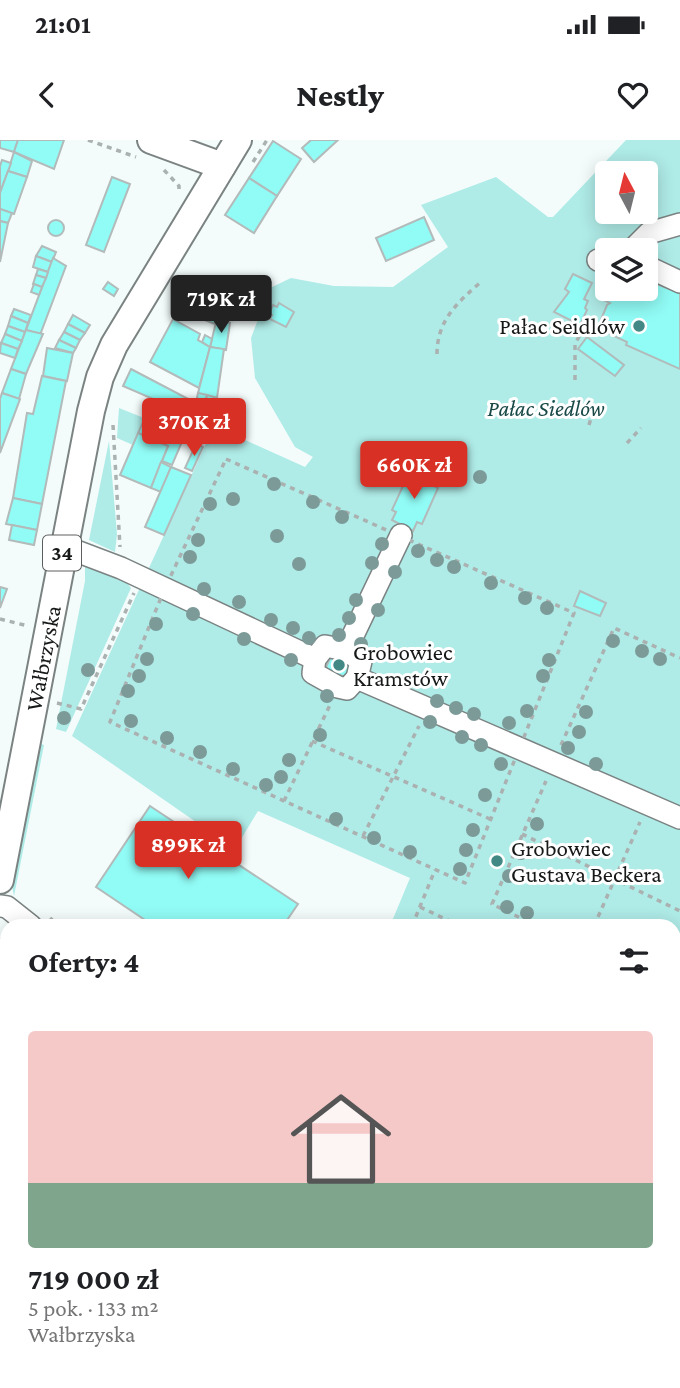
<!DOCTYPE html>
<html lang="pl">
<meta charset="utf-8">
<style>
body{margin:0;font-family:"Crimson Pro",serif;background:#f6f6f6;color:#202124;height:100vh;display:flex;flex-direction:column;font-size:26px;white-space:nowrap}
*{box-sizing:border-box;margin:0}
p{font-size:23px;color:#757577}
.icon{flex:none;width:38px;height:38px;fill:none;stroke:currentColor;stroke-width:2;stroke-linecap:round;stroke-linejoin:round}
.map{position:relative;flex:1;overflow:hidden}
.side{position:absolute;left:0px;top:779px;width:681px;height:471px;display:flex;flex-direction:column;background:#fff;border-radius:21px 21px 0 0;box-shadow:0 4px 18px #0003}
.side>*{flex:none}
.needle{width:46px;rotate:353deg}
.tools{position:absolute;left:595px;top:21px;display:grid;gap:14px}
.tools a{display:grid;place-items:center;width:63px;height:63px;border-radius:7px;background:#fff;box-shadow:0 4px 18px #0003;font-size:35px}
.price{position:absolute;translate:-50% -60px;padding:0 16px;border-radius:7px;background:#d93025;color:#fff;font-size:23px;line-height:46px;filter:drop-shadow(0 2px 4px #0008)}
.price::after{content:'';position:absolute;left:50%;top:42px;width:21px;height:16px;margin-left:-10px;background:inherit;clip-path:polygon(0 0,100% 0,50% 100%)}
.price.selected{background:#222;color:#fff}
ul{padding:0;list-style:none}
li{display:grid;align-content:center;gap:14px;height:371px;padding:0 28px}
li+li{border-top:2px solid #e0e0e0}
li span{display:grid;place-items:center;height:217px;border-radius:7px;color:#555}
li>.icon{margin-inline-start:auto}
span .icon{width:126px;height:126px;fill:#fffc;stroke-width:1}
li b{font-size:30px}
h2{display:flex;justify-content:space-between;align-items:center;height:84px;padding:0 28px;font-size:30px}
.status{display:flex;justify-content:space-between;align-items:center;height:49px;padding:0 35px;background:#fff;direction:ltr}
.status svg{height:19px;fill:currentColor}
header{display:flex;justify-content:space-between;align-items:center;height:91px;padding:0 28px;background:#fff;font-size:32px;font-weight:800}
.map>svg:first-child{display:block}
.green{fill:#afebe7;fill-rule:evenodd}
.building{fill:#91fbf5;stroke:#b2baba;stroke-width:2}
.lines{fill:none;stroke-linecap:round;stroke-linejoin:round}
.minor-casing{stroke:#7b8382;stroke-width:24}
.major-casing{stroke:#7b8382;stroke-width:30}
.path{stroke:#aab1b0;stroke-width:3.5;stroke-dasharray:5 5;stroke-linecap:butt}
.minor{stroke:#fff;stroke-width:21}
.major{stroke:#fff;stroke-width:26}
.tree{fill:#7b9a98}
.poi-dot{fill:#428986;stroke:#fff;stroke-width:2.5}
.labels{text-anchor:middle;stroke-width:6;stroke-linejoin:round;paint-order:stroke}
.shield{fill:#fff;stroke:#5c5e5d;stroke-width:2}
.shield-label{font-size:21px;font-weight:bold;fill:#161918}
.poi-label{font-size:23px;fill:#161918;stroke:#fff;text-anchor:start}
.park-label{font-size:23px;font-style:italic;fill:#194947;stroke:#fff}
.street-label{font-size:23px;fill:#161918;stroke:#fff}
</style>
<div class="status"><b>21:01</b><svg viewBox="0 0 49 12"><path d="M0 12V9h3v3zM5 12V6h3v6zM10 12V3h3v9zM15 12V0h3v12zM26 1h20v11H26zM47 4h2v5h-2z"/></svg></div>
<header><svg class="icon" aria-label="back" viewBox="0 0 24 24"><path d="M15 5l-7 7 7 7"/></svg>Nestly<svg class="icon" aria-label="heart" viewBox="0 0 24 24"><path d="M12 20l-8-8c-3-5 5-10 8-4 3-6 11-1 8 4z"/></svg></header>
<div class="map">
<svg width="680" height="1248" viewBox="0 0 680 1248">
<rect width="100%" height="100%" fill="#f3fcfb"/>
<g class="green">
<path d="M626 0H680V859L674 871V786H390L410 738 258 671 235 709 72 596 214 286 305 327 313 317 295 307 255 238 251 198 270 148 291 138 334 146 393 147 448 107 421 65 496 37 548 77H553ZM607 33H646V72H607ZM607 110H646V149H607Z"/>
<polygon points="119,268 144,278 133,305 117,298"/>
<polygon points="109,301 117,394 115,412 89,400"/>
<polygon points="85,425 127,443 131,448 66,592 56,589 85,441"/>
<polygon points="38,603 44,605 14,756 12,746"/>
</g>
<g class="building">
<polygon points="0,0 18,0 14,12 0,8"/>
<polygon points="18,0 64,0 54,29 14,12"/>
<polygon points="311,0 338,0 314,22 302,8"/>
<polygon points="273,1 301,19 277,56 249,38"/>
<polygon points="14,12 32,21 27,37 8,31"/>
<polygon points="2,20 11,23 0,53 0,26"/>
<polygon points="8,31 27,37 14,74 0,69 0,53"/>
<polygon points="112,37 130,44 104,112 86,105"/>
<polygon points="249,38 277,56 254,93 225,75"/>
<polygon points="0,69 12,73 8,83 0,81"/>
<polygon points="424,77 434,100 386,121 376,98"/>
<circle cx="56" cy="88" r="8"/>
<polygon points="0,81 8,83 0,122"/>
<polygon points="42,106 56,112 52,122 36,116"/>
<polygon points="36,116 52,122 48,132 33,127"/>
<polygon points="53,118 66,126 40,195 26,190"/>
<polygon points="38,129 48,132 46,138 36,135"/>
<polygon points="573,134 592,143 584,159 588,161 585,168 587,170 580,185 554,172 569,152 565,149"/>
<polygon points="36,135 46,138 42,147 33,144"/>
<polygon points="646,140 680,153 680,229 626,205 627,202 606,192 603,193 603,190 598,187 607,165 610,163 604,160 610,149 623,152 624,149 646,149"/>
<polygon points="108,142 118,149 114,156 103,149"/>
<polygon points="34,144 42,147 39,155 31,152"/>
<polygon points="279,163 294,172 286,187 270,179 272,175 269,173 273,165 277,167"/>
<polygon points="182,165 217,178 215,184 180,171"/>
<polygon points="14,169 31,175 28,183 11,176"/>
<polygon points="73,175 90,185 85,193 68,184"/>
<polygon points="11,176 28,183 25,192 8,186"/>
<polygon points="217,178 230,183 226,210 210,207"/>
<polygon points="173,179 200,194 198,200 210,207 199,248 150,222"/>
<polygon points="68,184 85,193 80,200 64,192"/>
<polygon points="8,186 25,192 22,201 5,194"/>
<polygon points="26,190 43,194 26,234 11,229"/>
<polygon points="64,192 80,200 76,208 59,200"/>
<polygon points="5,194 22,201 18,209 1,203"/>
<polygon points="205,195 212,199 210,207 202,202"/>
<polygon points="587,197 624,225 615,236 578,209"/>
<polygon points="59,200 76,208 73,213 55,208"/>
<polygon points="1,203 18,209 15,218 0,213"/>
<polygon points="210,207 224,209 217,258 198,253"/>
<polygon points="47,208 73,213 67,241 43,236"/>
<polygon points="11,229 26,234 19,259 2,253"/>
<polygon points="131,229 196,263 192,276 123,246"/>
<polygon points="42,236 66,241 42,364 13,358 27,273 33,274"/>
<polygon points="2,253 20,259 0,313 0,259"/>
<polygon points="198,253 207,255 203,274 194,272"/>
<polygon points="207,255 217,258 212,276 203,274"/>
<polygon points="144,280 184,297 172,325 162,321 168,306 138,293"/>
<polygon points="138,293 168,306 151,348 120,335"/>
<polygon points="196,304 203,307 192,331 185,328"/>
<polygon points="161,322 171,327 161,352 151,348"/>
<polygon points="171,327 191,335 164,395 145,387"/>
<polygon points="422,331 432,336 428,343 438,348 422,384 417,382 413,391 392,380 396,372 392,370 408,335 418,340"/>
<polygon points="13,358 42,364 37,390 6,384"/>
<polygon points="12,385 37,390 34,405 9,400"/>
<polygon points="0,447 7,449 0,468"/>
<polygon points="580,451 606,463 600,476 574,466"/>
<polygon points="332,514 352,523 346,537 329,532 326,527"/>
<polygon points="150,666 298,764 283,786 154,786 96,747"/>
<polygon points="0,948 7,949 7,986 0,984"/>
<polygon points="0,984 7,986 7,1033 0,1032"/>
<polygon points="677,1023 680,1024 680,1058 674,1056 674,1032"/>
<polygon points="0,1068 7,1069 1,1117 7,1119 7,1129 0,1128"/>
<polygon points="675,1143 680,1144 680,1189 674,1187"/>
<polygon points="0,1182 7,1184 7,1195 0,1194"/>
<polygon points="0,1194 7,1195 7,1222 0,1221"/>
<polygon points="192,1242 346,1242 345,1248 191,1248"/>
</g>
<g class="lines">
<g class="minor-casing">
<g id="minor">
<polyline points="632,110 649,93 680,84"/>
<polyline points="598,120 607,120"/>
<polyline points="646,126 680,142"/>
<polyline points="63,406 121,428 315,519"/>
<polygon points="325,506 346,510 361,521 357,538 347,549 338,547 313,533 315,519"/>
<polyline points="346,510 401,395"/>
<polyline points="357,538 680,678"/>
<polyline points="0,766 7,767 31,786"/>
<polyline points="674,933 680,921"/>
<polyline points="674,1100 680,1103"/>
<polyline points="1,1244 21,1248"/>
</g>
</g>
<g class="major-casing">
<g id="major">
<polyline points="151,0 222,26"/>
<path id="s1" d="M0 740 91 271 100 237 114 205 238 0"/>
</g>
</g>
<g class="path">
<polyline points="88,0 136,17"/>
<polyline points="253,22 267,0"/>
<polyline points="164,30 179,46 179,52"/>
<path d="M437 214C437 180 458 162 482 141"/>
<polyline points="575,240 575,204 581,193"/>
<polyline points="113,285 120,407"/>
<polyline points="589,285 595,264"/>
<polyline points="627,303 641,288"/>
<polygon points="226,319 574,473 465,743 110,582 165,448"/>
<polyline points="0,479 28,486"/>
<polyline points="57,563 81,569 134,453"/>
<polyline points="312,601 490,679"/>
<polyline points="561,605 614,488 680,518"/>
<polyline points="284,661 330,565"/>
<polyline points="522,694 680,771"/>
<polyline points="363,696 419,586"/>
<polyline points="420,767 460,786"/>
<polyline points="50,778 59,786"/>
<polyline points="412,786 435,730"/>
<polyline points="537,786 492,764 546,641"/>
<polyline points="594,786 640,682"/>
<polyline points="0,799 7,801"/>
<polyline points="674,833 680,822"/>
<polyline points="0,858 7,812"/>
</g>
<use href="#minor" class="minor"/>
<use href="#major" class="major"/>
</g>
<g class="tree">
<circle cx="480" cy="337" r="7"/>
<circle cx="274" cy="344" r="7"/>
<circle cx="233" cy="359" r="7"/>
<circle cx="313" cy="362" r="7"/>
<circle cx="210" cy="364" r="7"/>
<circle cx="342" cy="377" r="7"/>
<circle cx="277" cy="396" r="7"/>
<circle cx="198" cy="400" r="7"/>
<circle cx="382" cy="404" r="7"/>
<circle cx="418" cy="411" r="7"/>
<circle cx="190" cy="417" r="7"/>
<circle cx="437" cy="420" r="7"/>
<circle cx="372" cy="423" r="7"/>
<circle cx="299" cy="424" r="7"/>
<circle cx="454" cy="427" r="7"/>
<circle cx="395" cy="432" r="7"/>
<circle cx="491" cy="443" r="7"/>
<circle cx="204" cy="449" r="7"/>
<circle cx="525" cy="458" r="7"/>
<circle cx="356" cy="460" r="7"/>
<circle cx="239" cy="462" r="7"/>
<circle cx="547" cy="468" r="7"/>
<circle cx="378" cy="470" r="7"/>
<circle cx="193" cy="474" r="7"/>
<circle cx="349" cy="478" r="7"/>
<circle cx="271" cy="480" r="7"/>
<circle cx="156" cy="484" r="7"/>
<circle cx="293" cy="488" r="7"/>
<circle cx="339" cy="495" r="7"/>
<circle cx="309" cy="498" r="7"/>
<circle cx="244" cy="499" r="7"/>
<circle cx="613" cy="501" r="7"/>
<circle cx="361" cy="504" r="7"/>
<circle cx="642" cy="511" r="7"/>
<circle cx="147" cy="519" r="7"/>
<circle cx="660" cy="519" r="7"/>
<circle cx="291" cy="520" r="7"/>
<circle cx="549" cy="520" r="7"/>
<circle cx="88" cy="530" r="7"/>
<circle cx="139" cy="536" r="7"/>
<circle cx="543" cy="536" r="7"/>
<circle cx="128" cy="551" r="7"/>
<circle cx="327" cy="556" r="7"/>
<circle cx="437" cy="561" r="7"/>
<circle cx="456" cy="568" r="7"/>
<circle cx="527" cy="571" r="7"/>
<circle cx="586" cy="572" r="7"/>
<circle cx="474" cy="574" r="7"/>
<circle cx="64" cy="578" r="7"/>
<circle cx="131" cy="581" r="7"/>
<circle cx="430" cy="582" r="7"/>
<circle cx="509" cy="583" r="7"/>
<circle cx="579" cy="592" r="7"/>
<circle cx="320" cy="595" r="7"/>
<circle cx="462" cy="597" r="7"/>
<circle cx="167" cy="598" r="7"/>
<circle cx="481" cy="605" r="7"/>
<circle cx="568" cy="608" r="7"/>
<circle cx="200" cy="612" r="7"/>
<circle cx="289" cy="620" r="7"/>
<circle cx="501" cy="624" r="7"/>
<circle cx="596" cy="624" r="7"/>
<circle cx="233" cy="629" r="7"/>
<circle cx="281" cy="637" r="7"/>
<circle cx="266" cy="645" r="7"/>
<circle cx="485" cy="655" r="7"/>
<circle cx="336" cy="679" r="7"/>
<circle cx="537" cy="684" r="7"/>
<circle cx="473" cy="690" r="7"/>
<circle cx="374" cy="698" r="7"/>
<circle cx="466" cy="710" r="7"/>
<circle cx="410" cy="712" r="7"/>
<circle cx="521" cy="713" r="7"/>
<circle cx="460" cy="729" r="7"/>
<circle cx="509" cy="736" r="7"/>
<circle cx="507" cy="767" r="7"/>
<circle cx="527" cy="773" r="7"/>
</g>
<g class="poi-dot">
<circle cx="639" cy="186" r="7"/>
<circle cx="339" cy="525" r="7"/>
<circle cx="497" cy="721" r="7"/>
</g>
<g class="labels">
<rect class="shield" x="43" y="395.5" width="38" height="35" rx="5"/>
<g class="shield-label">
<text x="62" y="420">34</text>
</g>
<g class="poi-label">
<text x="625" y="194" text-anchor="end">Pałac Seidlów</text>
<text x="353" y="520">Grobowiec<tspan x="353" dy="26">Kramstów</tspan></text>
<text x="511" y="716">Grobowiec<tspan x="511" dy="26">Gustava Beckera</tspan></text>
</g>
<g class="park-label">
<text x="546" y="276">Pałac Siedlów</text>
</g>
<g class="street-label">
<text dy="8" stroke="none"><textPath href="#s1" startOffset="226">Wałbrzyska</textPath></text>
</g>
</g>
</svg>
<div class="tools">
<a><svg class="needle" viewBox="-14 -14 28 28"><path d="M0-13l5 13h-10z" fill="#e53935"/><path d="M0 13l5-13h-10z" fill="#757577"/></svg></a>
<a><svg class="icon" aria-label="layers" viewBox="0 0 24 24"><path d="M12 4l9 5-9 5-9-5zM3 14l9 5 9-5"/></svg></a>
</div>
<b class="price selected" style="left:221px;top:195px">719K zł</b>
<b class="price" style="left:194px;top:318px">370K zł</b>
<b class="price" style="left:414px;top:361px">660K zł</b>
<b class="price" style="left:188px;top:741px">899K zł</b>
<section class="side">
<h2>Oferty: 4<svg class="icon" aria-label="filters" viewBox="0 0 24 24"><path d="M4 7h16M4 17h16"/><circle cx="9" cy="7" r="2"/><circle cx="15" cy="17" r="2"/></svg></h2>
<ul>
<li><span style="background:linear-gradient(#f6c9c9 70%,#7fa58c 0)"><svg class="icon" aria-label="home" viewBox="0 0 24 24"><path d="M3 11l9-7 9 7M6 9v11h12V9"/></svg></span><div><b>719 000 zł</b><p>5 pok. · 133 m²</p><p>Wałbrzyska</p></div></li>
</ul>
</section>
</div>
